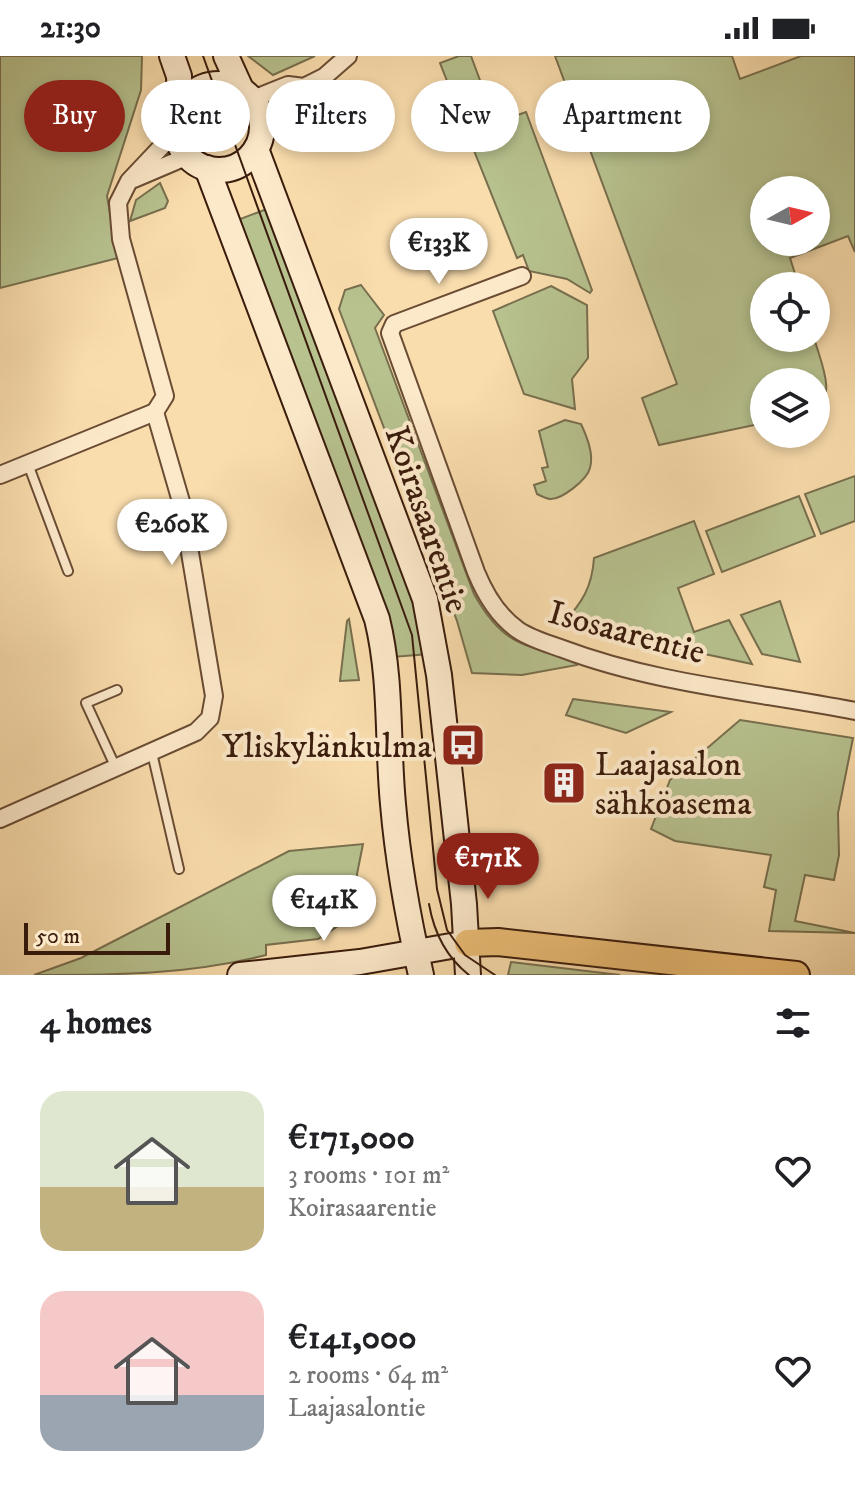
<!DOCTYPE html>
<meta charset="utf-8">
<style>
body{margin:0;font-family:"IM FELL DW Pica",serif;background:#f2f2f2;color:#202124;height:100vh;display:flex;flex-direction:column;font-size:30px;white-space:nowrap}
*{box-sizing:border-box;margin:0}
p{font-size:26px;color:#757577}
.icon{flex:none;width:44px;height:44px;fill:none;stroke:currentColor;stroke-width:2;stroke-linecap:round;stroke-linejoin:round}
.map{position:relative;height:919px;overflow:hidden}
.drawer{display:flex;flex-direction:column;background:#fff;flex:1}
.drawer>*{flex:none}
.top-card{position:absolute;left:24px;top:24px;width:808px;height:72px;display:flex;gap:16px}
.needle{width:52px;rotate:82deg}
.buttons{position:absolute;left:750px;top:120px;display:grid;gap:16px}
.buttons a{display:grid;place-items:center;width:80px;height:80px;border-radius:50%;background:#fff;box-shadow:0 4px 12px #0003;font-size:40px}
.scale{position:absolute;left:24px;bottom:20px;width:146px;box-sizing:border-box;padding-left:8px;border:4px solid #3a1c0c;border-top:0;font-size:22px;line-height:28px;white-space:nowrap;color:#3a1c0c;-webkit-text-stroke:6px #fce9ca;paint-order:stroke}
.price{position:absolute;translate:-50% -68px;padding:0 18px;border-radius:28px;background:#fff;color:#222;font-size:26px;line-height:52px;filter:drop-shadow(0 2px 4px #0008)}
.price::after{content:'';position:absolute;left:50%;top:48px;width:24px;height:18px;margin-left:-12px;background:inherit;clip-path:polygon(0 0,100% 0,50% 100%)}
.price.selected{background:#8f2418;color:#fff}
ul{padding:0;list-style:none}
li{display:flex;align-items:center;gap:24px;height:200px;padding:0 40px}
li span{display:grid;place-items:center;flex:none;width:224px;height:160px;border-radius:24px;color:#555}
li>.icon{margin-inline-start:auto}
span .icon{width:96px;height:96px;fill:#fffc;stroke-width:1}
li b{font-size:34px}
h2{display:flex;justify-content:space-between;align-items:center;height:96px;padding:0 40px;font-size:34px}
.pill{padding:0 28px;border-radius:36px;background:#fff;box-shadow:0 4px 12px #0003;font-size:28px;line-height:72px}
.pill.selected{background:#8f2418;color:#fff}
.status{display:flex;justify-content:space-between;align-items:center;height:56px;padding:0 40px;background:#fff;direction:ltr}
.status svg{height:22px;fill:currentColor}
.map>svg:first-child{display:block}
.green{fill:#b7c28f;stroke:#786f4e;stroke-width:2;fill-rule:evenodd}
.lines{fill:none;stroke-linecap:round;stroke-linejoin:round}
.service-casing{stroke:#6a4c34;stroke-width:12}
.minor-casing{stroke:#6a4c34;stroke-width:20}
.secondary-casing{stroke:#3a1c0c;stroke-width:28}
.primary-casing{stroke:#3a1c0c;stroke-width:30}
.service{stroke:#fce9ca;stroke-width:8}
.minor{stroke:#fce9ca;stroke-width:16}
.secondary{stroke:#fce9ca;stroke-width:24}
.primary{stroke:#edbe76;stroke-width:26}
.tram{stroke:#3a1c0c;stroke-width:2}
.labels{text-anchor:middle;stroke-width:8;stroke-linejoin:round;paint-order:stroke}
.street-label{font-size:34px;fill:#3a1c0c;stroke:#fce9ca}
.poi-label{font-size:34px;fill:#3a1c0c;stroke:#fce9ca;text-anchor:end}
</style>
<div class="status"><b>21:30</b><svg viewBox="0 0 49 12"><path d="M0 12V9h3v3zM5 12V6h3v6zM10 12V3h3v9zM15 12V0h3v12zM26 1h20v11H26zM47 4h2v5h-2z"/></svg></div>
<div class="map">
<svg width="855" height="919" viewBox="0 0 855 919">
<rect width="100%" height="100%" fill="#faddad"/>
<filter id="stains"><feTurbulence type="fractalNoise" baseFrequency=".0025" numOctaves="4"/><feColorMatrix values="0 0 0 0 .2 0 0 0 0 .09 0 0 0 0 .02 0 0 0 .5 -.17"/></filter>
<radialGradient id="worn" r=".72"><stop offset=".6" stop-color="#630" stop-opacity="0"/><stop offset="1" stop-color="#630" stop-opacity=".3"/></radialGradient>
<g class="green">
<polygon points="0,0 142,0 141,34 107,140 118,202 0,232"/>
<polygon points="248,0 315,0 273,19"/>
<polygon points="459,0 471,0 488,46 470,53 473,64 464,68 440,7"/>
<path d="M555 0H732L740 23 801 0H855V196L848 180 790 202 799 230H764V282H814C822 310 836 336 816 360V326H764V367L659 389 642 342 677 328ZM764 134H816V186H764Z"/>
<polygon points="526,56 592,234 590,237 567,223 529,215 523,199 517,202 467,77"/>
<polygon points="160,127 168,145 165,152 130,165 136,144"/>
<polygon points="272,151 415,532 429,598 392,601 235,165"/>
<path d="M361 229 384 259 375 272 474 538C503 590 524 589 578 604L577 609 522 619 472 617 457 565 339 253 345 234Z"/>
<polygon points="551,230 587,249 588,302 572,323 575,353 524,338 493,255"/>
<path d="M565 364 581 368C587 381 594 398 590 412 587 424 561 444 550 443 547 443 539 439 537 438L534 429 546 425 542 412 548 411 539 375Z"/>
<polygon points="855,420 855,465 821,478 805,438"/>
<polygon points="799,440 815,480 722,516 706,475"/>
<path d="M694 465 714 518 678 532 694 576 729 564 752 608 563 568C582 546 592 532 594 502Z"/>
<polygon points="780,545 800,606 762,598 741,559"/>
<polygon points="349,563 359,624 340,625 347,565"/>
<polygon points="573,643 671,656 626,677 566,659"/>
<polygon points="740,664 853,682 838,757 839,799 834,824 805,819 795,865 855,877 769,875 776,834 764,831 771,799 675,785 651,773 670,724"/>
<path d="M363 788 357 818V842L350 862 318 883 266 889V899C186 919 117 919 34 919L81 902 289 795Z"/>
<polygon points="511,906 620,919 508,919"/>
</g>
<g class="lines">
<g class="service-casing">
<g id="service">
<polyline points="28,408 68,515"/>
<polyline points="152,697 179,813"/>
<polyline points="116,712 86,647 117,634"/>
</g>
</g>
<g class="minor-casing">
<g id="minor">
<polyline points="253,43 288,29 304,31 324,21 348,0"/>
<polyline points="262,68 295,48 304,31"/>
<polyline points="134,123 188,100"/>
<path d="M522 220 394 268 390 277 476 516C485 538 498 560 518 574 531 583 549 588 563 593 656 628 758 636 855 655"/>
<polyline points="155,356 165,340 121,183 118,147 129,125 163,89 178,81"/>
<polyline points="0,419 155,356"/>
<polyline points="0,763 196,676 210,662 214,640 182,449 155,356"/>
</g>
</g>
<g class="secondary-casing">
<g id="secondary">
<polyline points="172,0 179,20 180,52"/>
<polyline points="226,0 241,33"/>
<circle cx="219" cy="71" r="43"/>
<polyline points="256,93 425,543 439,619 464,848 468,919"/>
<path d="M207 112 377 563C392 624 387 686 393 748 398 807 408 862 421 919"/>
<polyline points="240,919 360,906 468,887"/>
</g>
</g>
<g class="primary-casing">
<polyline id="primary" points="468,887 498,886 796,919"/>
</g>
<use href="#service" class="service"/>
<use href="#minor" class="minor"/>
<use href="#secondary" class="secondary"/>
<use href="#primary" class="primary"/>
<g class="tram">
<polyline points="203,0 412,579 437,833 447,874 465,899 495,919"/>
<path d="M429 848C434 877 446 901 469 919"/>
</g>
</g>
<defs>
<g id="bus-square" transform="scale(2.3)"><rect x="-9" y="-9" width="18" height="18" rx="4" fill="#8f2418" stroke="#fce9ca"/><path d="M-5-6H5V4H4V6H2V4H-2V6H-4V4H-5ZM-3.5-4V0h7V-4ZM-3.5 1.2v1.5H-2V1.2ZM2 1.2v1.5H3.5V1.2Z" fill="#fff"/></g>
<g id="building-square" transform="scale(2.3)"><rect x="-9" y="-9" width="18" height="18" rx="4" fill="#8f2418" stroke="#fce9ca"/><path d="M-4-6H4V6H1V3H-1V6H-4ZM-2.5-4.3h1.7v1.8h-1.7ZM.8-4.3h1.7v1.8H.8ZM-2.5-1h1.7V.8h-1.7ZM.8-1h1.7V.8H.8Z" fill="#fff"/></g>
</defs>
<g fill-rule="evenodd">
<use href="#bus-square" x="463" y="689"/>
<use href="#building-square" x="564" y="727"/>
</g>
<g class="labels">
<g class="street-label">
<text transform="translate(428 463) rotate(71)" y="12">Koirasaarentie</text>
<text transform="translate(627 575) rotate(15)" y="12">Isosaarentie</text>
</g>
<g class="poi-label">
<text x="432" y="701">Yliskylänkulma</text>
<text x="595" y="719" text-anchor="start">Laajasalon<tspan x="595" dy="39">sähköasema</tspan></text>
</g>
</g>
<rect width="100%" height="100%" filter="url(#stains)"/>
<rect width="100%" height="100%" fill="url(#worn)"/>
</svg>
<div class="buttons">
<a><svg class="needle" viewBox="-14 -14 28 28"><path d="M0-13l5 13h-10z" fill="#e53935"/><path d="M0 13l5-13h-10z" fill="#757577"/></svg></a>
<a><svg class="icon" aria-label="locate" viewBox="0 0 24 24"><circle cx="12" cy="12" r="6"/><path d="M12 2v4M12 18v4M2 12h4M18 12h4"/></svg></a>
<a><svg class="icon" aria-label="layers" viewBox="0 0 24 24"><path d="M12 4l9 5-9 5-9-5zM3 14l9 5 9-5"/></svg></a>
</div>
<div class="scale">50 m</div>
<b class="price" style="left:439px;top:230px">€133K</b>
<b class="price" style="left:172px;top:511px">€260K</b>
<b class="price selected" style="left:488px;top:845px">€171K</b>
<b class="price" style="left:324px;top:887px">€141K</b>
<div class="top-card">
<a class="pill selected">Buy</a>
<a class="pill">Rent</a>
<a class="pill">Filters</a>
<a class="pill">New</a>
<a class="pill">Apartment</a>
</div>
</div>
<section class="drawer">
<h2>4 homes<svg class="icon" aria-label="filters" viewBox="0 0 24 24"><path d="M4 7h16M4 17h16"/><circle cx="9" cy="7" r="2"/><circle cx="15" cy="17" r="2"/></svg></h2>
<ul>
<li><span style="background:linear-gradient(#dfe7d0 60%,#c2b280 0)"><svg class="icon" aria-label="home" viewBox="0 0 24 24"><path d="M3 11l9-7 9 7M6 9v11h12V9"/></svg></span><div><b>€171,000</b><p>3 rooms · 101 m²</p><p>Koirasaarentie</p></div><svg class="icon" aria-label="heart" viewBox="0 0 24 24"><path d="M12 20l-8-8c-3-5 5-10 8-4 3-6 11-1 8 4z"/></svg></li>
<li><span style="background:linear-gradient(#f6c9c9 65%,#9aa5b1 0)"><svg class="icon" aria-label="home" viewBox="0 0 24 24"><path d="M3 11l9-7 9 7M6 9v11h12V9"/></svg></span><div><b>€141,000</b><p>2 rooms · 64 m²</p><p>Laajasalontie</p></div><svg class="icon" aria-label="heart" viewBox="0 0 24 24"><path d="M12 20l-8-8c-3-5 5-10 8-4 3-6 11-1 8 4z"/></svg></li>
</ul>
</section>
